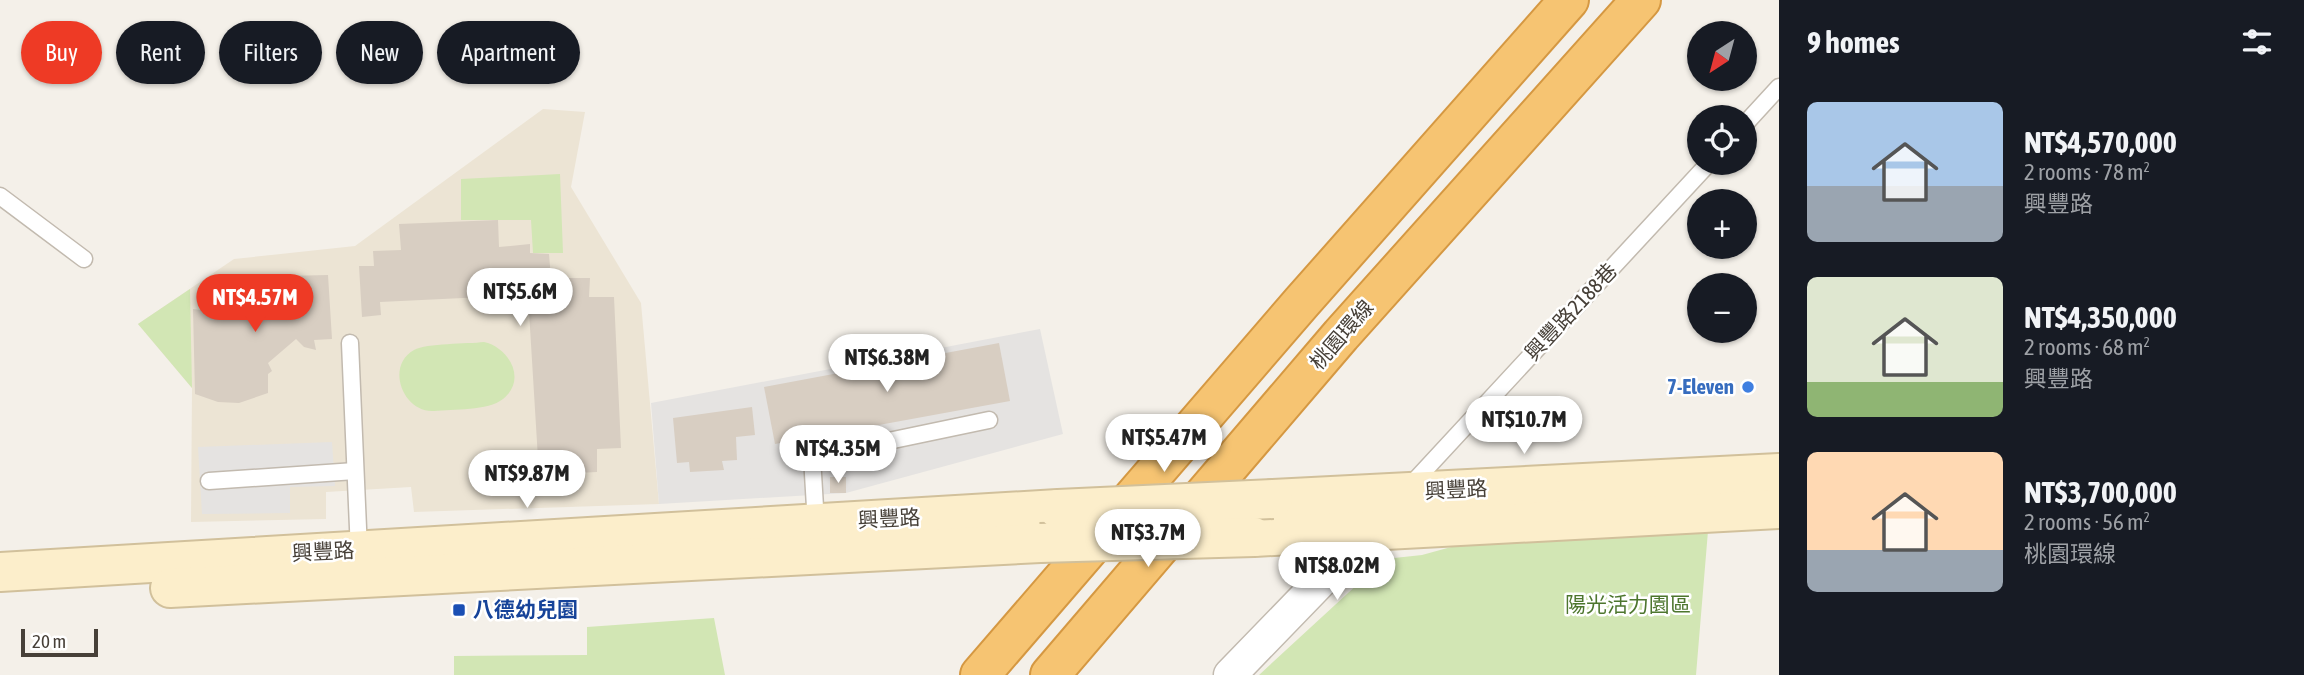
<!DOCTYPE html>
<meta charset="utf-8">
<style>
body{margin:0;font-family:"Asap Condensed","Noto Sans TC",sans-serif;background:#242831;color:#f1f3f6;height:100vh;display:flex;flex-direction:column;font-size:26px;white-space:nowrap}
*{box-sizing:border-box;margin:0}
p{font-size:23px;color:#9ea1a6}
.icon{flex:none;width:38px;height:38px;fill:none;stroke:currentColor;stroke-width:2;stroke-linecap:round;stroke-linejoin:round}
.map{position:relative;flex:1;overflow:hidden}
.sheet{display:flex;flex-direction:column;background:#171b24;width:525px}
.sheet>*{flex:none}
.hud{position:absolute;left:21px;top:21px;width:665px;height:63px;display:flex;gap:14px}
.needle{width:46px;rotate:216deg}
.controls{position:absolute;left:1687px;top:21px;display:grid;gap:14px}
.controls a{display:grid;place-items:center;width:70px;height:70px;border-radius:50%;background:#171b24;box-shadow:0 2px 5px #0004;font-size:35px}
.scale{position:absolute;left:21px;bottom:18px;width:77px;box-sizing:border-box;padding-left:7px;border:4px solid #474038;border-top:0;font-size:19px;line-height:24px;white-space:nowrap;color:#474038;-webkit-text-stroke:5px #fff;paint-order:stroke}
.price{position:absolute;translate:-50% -60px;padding:0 16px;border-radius:24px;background:#fff;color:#222;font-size:23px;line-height:46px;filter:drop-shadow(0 2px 4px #0008)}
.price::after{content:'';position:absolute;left:50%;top:42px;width:21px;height:16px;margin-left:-10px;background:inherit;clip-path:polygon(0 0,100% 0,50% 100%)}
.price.selected{background:#ee3a25;color:#fff}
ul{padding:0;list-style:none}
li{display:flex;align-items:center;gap:21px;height:175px;padding:0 28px}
li span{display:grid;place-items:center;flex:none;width:196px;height:140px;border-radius:10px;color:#555}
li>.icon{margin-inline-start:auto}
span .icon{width:84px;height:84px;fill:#fffc;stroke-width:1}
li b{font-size:30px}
h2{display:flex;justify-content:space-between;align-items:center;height:84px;padding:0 28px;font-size:30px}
.pill{padding:0 24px;border-radius:32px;background:#171b24;box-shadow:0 2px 5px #0004;font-size:24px;line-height:63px}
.pill.selected{background:#ee3a25;color:#fff}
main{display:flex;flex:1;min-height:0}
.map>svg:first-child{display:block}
.education{fill:#ece4d4}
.green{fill:#d2e6b4}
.parking{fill:#e5e3e1}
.building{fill:#d8cec2}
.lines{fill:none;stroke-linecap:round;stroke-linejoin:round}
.service-casing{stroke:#c2baaf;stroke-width:19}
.minor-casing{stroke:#c2baaf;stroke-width:35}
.secondary-casing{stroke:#d1c09b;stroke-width:42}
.motorway-casing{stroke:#d59842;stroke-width:42}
.service{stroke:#fff;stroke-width:16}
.minor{stroke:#fff;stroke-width:32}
.secondary{stroke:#fceecb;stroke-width:38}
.motorway{stroke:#f6c472;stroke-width:38}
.secondary-bridge-casing{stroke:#d1c09b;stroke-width:42;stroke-linecap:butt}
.secondary-bridge{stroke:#fceecb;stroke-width:38}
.shop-dot{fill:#3f7fe0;stroke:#fff;stroke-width:2.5}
.transit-dot{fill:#1a4fb4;stroke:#fff;stroke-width:2.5}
.labels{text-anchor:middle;stroke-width:5;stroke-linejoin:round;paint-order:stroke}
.street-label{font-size:21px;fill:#474038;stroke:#fff}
.shop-label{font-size:21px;font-weight:bold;fill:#366cbe;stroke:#fff;text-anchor:end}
.park-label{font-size:21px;fill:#4d762e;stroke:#fff}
.transit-label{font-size:21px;font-weight:bold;fill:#164399;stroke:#fff;text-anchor:start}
</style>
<main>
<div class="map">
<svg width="1779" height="675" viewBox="0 0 1779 675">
<rect width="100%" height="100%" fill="#f4f0e9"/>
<polygon class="education" points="543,109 585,112 571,187 641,303 659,504 414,512 411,487 326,492 326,519 191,522 192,388 138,324 234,259 355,246"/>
<g class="green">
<polygon points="560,174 563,253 533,253 531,220 461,220 461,179"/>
<polygon points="190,289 192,388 138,324"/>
<path d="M484 342C508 347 528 379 503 399 488 411 453 409 434 411 403 413 385 366 414 350 427 343 467 344 484 342Z"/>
<polygon points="1708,531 1696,675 1259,675 1385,559 1422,555 1462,544"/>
<polygon points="714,618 725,675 454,675 454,656 587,655 587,627"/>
</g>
<g class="parking">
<polygon points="1040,329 1063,434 846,493 659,504 651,403"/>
<polygon points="332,442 335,486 290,487 290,513 202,514 198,447"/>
</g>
<g class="building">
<polygon points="498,220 499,247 530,244 530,253 549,254 551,278 590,278 589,297 614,297 621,448 597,449 597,472 539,475 528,295 380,302 381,315 362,317 359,266 374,266 373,251 401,250 399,224"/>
<polygon points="328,275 332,339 314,340 316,350 304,347 296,339 268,363 272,371 268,374 268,393 239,403 218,402 195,394 193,309 201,310 201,291 285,286 285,276"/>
<polygon points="999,343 1010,401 775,444 764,387"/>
<polygon points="752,407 755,435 736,437 737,460 722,461 724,470 690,472 689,462 677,463 673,418"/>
<rect x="830" y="477" width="16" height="16"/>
</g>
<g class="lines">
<g class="service-casing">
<g id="service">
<polyline points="1745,124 1779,87"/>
<polyline points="0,196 84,259"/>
<polyline points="350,343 359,551"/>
<polyline points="209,481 355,471"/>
<polyline points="1409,487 1709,163"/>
<polyline points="816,524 812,457 989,420"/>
</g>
</g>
<g class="minor-casing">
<polyline id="minor" points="1230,675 1380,520"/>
</g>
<g class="secondary-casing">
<g id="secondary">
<polyline points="1273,499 1779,473"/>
<polyline points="1254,537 1779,509"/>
<polyline points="0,572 1058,509"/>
<polyline points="170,588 1040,543"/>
</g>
</g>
<g class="motorway-casing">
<g id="motorway">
<polyline points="980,675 1301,303 1569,0"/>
<polyline points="1050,675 1341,335 1641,0"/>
</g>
</g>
<use href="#service" class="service"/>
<use href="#minor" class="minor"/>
<use href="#secondary" class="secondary"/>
<use href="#motorway" class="motorway"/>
<g class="secondary-bridge-casing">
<g id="secondary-bridge">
<polyline points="1058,509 1273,499"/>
<polyline points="1040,543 1254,537"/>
</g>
</g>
<use href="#secondary-bridge" class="secondary-bridge"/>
</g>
<circle class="shop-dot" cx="1748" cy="387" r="7"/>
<rect class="transit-dot" x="452" y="603" width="14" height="14" rx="3.5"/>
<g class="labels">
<g class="street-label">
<text transform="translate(1571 312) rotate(-47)" y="7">興豐路2188巷</text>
<text transform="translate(1342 335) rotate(-49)" y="7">桃園環線</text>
<text transform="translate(1456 490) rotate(-3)" y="7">興豐路</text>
<text transform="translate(889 519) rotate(-3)" y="7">興豐路</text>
<text transform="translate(323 552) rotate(-3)" y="7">興豐路</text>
</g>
<g class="shop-label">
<text x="1734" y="394">7-Eleven</text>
</g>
<g class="park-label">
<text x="1628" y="612">陽光活力園區</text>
</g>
<g class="transit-label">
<text x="473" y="617">八德幼兒園</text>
</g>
</g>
</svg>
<div class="controls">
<a><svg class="needle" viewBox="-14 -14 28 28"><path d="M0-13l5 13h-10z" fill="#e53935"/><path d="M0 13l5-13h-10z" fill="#9ea1a6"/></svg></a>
<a><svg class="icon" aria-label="locate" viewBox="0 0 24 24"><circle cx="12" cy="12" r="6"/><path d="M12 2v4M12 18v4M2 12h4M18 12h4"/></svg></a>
<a>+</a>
<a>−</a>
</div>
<div class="scale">20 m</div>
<b class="price" style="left:520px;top:328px">NT$5.6M</b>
<b class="price selected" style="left:255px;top:334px">NT$4.57M</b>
<b class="price" style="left:887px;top:394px">NT$6.38M</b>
<b class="price" style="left:1524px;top:456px">NT$10.7M</b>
<b class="price" style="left:1164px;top:474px">NT$5.47M</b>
<b class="price" style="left:838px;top:485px">NT$4.35M</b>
<b class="price" style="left:527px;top:510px">NT$9.87M</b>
<b class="price" style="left:1148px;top:569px">NT$3.7M</b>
<b class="price" style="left:1337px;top:602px">NT$8.02M</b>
<div class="hud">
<a class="pill selected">Buy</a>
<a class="pill">Rent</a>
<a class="pill">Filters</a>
<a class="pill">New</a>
<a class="pill">Apartment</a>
</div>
</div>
<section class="sheet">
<h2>9 homes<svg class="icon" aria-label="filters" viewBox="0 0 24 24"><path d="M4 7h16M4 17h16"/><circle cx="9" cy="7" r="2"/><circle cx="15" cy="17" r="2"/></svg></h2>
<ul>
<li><span style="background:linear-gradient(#a9c7e8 60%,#9aa5b1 0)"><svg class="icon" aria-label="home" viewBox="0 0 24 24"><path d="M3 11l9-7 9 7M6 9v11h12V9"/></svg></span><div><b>NT$4,570,000</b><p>2 rooms · 78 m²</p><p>興豐路</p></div></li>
<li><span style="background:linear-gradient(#dfe7d0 75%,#8fb573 0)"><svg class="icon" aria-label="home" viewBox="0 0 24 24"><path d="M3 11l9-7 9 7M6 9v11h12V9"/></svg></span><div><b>NT$4,350,000</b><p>2 rooms · 68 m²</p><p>興豐路</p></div></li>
<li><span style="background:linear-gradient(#ffd9b3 70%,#9aa5b1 0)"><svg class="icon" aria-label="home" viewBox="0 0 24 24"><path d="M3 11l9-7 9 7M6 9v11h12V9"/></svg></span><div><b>NT$3,700,000</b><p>2 rooms · 56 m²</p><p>桃園環線</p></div></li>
</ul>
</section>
</main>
